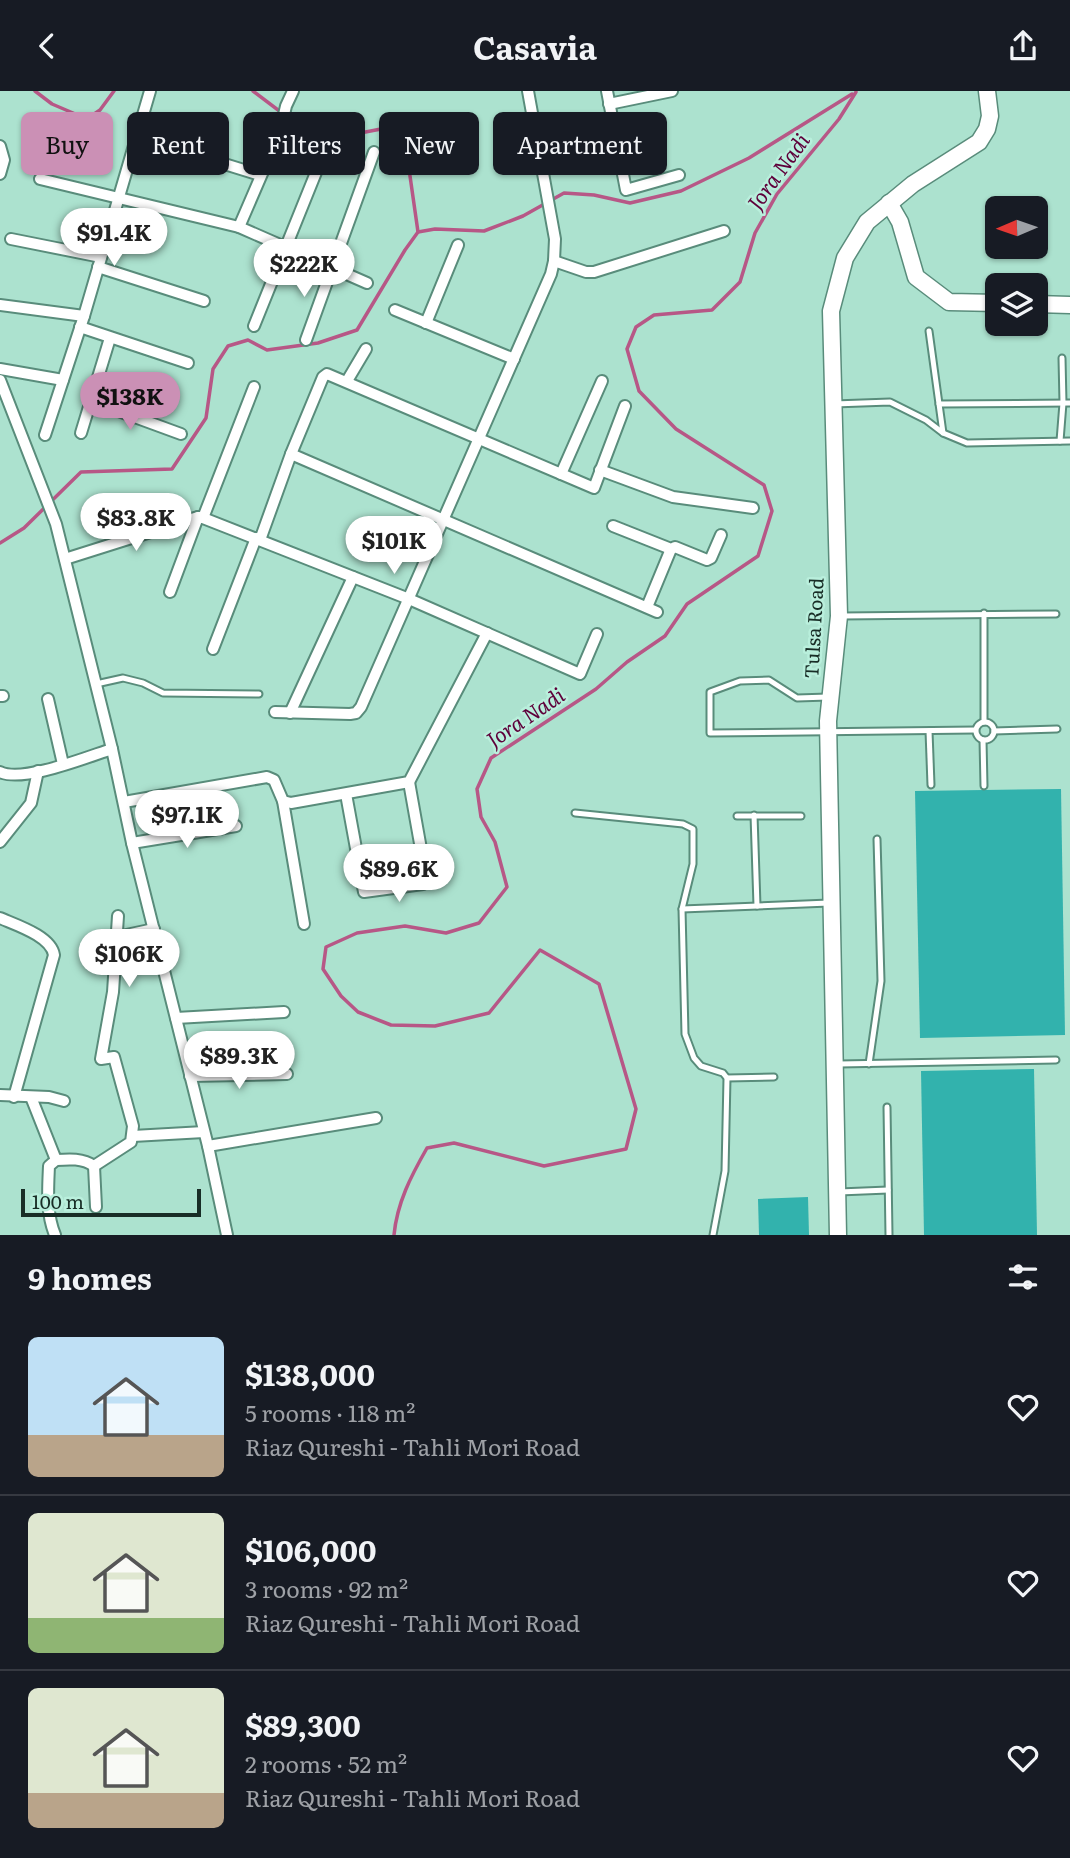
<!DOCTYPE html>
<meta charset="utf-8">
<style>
body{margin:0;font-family:Literata,serif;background:#242831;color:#f1f3f6;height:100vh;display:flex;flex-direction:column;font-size:26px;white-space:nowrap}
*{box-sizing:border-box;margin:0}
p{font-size:23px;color:#9ea1a6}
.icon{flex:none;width:38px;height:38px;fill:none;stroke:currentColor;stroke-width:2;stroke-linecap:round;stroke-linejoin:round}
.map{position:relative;height:1144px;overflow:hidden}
.drawer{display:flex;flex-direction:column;background:#171b24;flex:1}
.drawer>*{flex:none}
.banner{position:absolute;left:21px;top:21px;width:700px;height:63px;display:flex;gap:14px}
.needle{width:46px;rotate:268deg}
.controls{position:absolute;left:985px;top:105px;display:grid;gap:14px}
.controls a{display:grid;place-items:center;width:63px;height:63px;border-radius:10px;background:#171b24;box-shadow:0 2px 5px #0004;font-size:35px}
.scale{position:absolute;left:21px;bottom:18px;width:180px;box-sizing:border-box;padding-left:7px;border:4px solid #182d26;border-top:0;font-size:19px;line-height:24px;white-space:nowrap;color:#182d26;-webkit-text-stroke:5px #b9efdc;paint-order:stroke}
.price{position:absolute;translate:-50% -60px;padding:0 16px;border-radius:24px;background:#fff;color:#222;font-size:23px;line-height:46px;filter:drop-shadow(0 2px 4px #0008)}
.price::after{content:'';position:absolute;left:50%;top:42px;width:21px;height:16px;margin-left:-10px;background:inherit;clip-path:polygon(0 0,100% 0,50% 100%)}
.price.current{background:#cb90b5;color:#111}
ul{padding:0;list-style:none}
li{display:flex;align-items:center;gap:21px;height:175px;padding:0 28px}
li+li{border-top:2px solid #363941}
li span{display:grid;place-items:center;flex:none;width:196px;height:140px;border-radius:10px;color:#555}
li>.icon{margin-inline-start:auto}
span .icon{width:84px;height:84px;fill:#fffc;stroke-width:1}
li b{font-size:30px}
h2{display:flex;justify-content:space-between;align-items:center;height:84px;padding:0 28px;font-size:30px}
.tag{padding:0 24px;border-radius:10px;background:#171b24;box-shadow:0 2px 5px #0004;font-size:24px;line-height:63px}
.tag.current{background:#cb90b5;color:#111}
header{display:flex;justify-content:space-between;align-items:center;height:91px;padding:0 28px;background:#171b24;font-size:32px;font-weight:700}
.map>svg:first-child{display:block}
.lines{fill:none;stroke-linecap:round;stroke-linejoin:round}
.stream{stroke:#b75786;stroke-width:3.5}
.building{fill:#32b2ad}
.lane-casing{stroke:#598c7b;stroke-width:9}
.street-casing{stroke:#598c7b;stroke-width:14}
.secondary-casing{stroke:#598c7b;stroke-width:19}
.lane{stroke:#fff;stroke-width:5}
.street{stroke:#fff;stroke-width:10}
.secondary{stroke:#fff;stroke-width:16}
.labels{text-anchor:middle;stroke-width:5;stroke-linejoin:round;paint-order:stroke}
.street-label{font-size:19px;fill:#182d26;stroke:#b9efdc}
.water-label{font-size:21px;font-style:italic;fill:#5e003a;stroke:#b9efdc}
</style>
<header><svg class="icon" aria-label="back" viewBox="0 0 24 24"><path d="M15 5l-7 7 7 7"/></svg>Casavia<svg class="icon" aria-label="share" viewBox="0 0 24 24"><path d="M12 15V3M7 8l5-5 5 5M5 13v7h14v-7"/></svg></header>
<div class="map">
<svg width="1070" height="1144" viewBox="0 0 1070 1144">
<rect width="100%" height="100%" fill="#ace2cf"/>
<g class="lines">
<g class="stream">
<polyline points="35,0 52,13 87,28 100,19 114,0"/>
<polyline points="253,0 319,50 412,32 414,52 409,78 418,141"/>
<polyline points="0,452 24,437 81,381 172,378 206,327 213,278 228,255 248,249 267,259 318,252 357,239 405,159 418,141 435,138 484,140 523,125 564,102 594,104 630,112 681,100 749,67 852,3"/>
<path d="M394 1144C397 1112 411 1085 427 1057L454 1052 544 1075 626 1058 636 1018 599 893 540 859 489 922 435 935 391 934 358 921 341 905 323 878 326 856 357 842 405 835 446 842 479 832 507 796 495 751 481 726 477 698 491 667 596 598 627 571 665 545 687 513 758 465 772 420 764 394 676 338 639 300 627 258 636 236 654 224 712 219 740 191 755 142 777 103 839 28 856 1"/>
</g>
</g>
<g class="building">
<polygon points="1061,698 1065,944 920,947 915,700"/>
<polygon points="1034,978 1037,1144 924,1144 921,980"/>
<polygon points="808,1106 809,1144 759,1144 758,1108"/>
</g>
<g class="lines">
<g class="lane-casing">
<g id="lane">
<polyline points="929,240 943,342"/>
<polyline points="834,313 890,311 926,329 943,342 967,352 1070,350"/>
<polyline points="939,313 1070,312"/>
<polyline points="1060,350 1063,312 1062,267"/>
<polyline points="842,525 1056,523"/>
<polyline points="96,593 123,587 143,592 163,602 259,603"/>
<polyline points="828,606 797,607 769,589 740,590 710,601 710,642 975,639"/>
<circle cx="985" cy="640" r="9"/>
<polyline points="984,631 984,522"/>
<polyline points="929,640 931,694"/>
<polyline points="994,640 1057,638"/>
<polyline points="983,649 984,695"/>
<polyline points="575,722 683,733 693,738 693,773 682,818 685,943 694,967 701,975 723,982 727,987 725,1080 713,1144"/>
<polyline points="754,724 757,815"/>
<polyline points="737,725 801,725"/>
<polyline points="682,818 829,812"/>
<polyline points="839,973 1056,969"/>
<polyline points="869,973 881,890 877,748"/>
<polyline points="727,987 774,986"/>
<polyline points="887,1016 889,1144"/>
<polyline points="839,1101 888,1099"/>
</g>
</g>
<g class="street-casing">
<g id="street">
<polyline points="607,0 626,99 679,84"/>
<polyline points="609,13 672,0"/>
<polyline points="137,46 260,84"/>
<polyline points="0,55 4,69 0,83"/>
<polyline points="40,88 239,136 367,192"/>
<polyline points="239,136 280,41 286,15 293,0"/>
<polyline points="11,148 101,166"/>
<polyline points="554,170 586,181 594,181 724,140"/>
<polyline points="98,176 204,210"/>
<polyline points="0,214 84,225"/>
<polyline points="395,219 514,268"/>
<polyline points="426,232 458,154"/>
<polyline points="254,235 317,79"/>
<polyline points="80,236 188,272"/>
<polyline points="306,249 374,61"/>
<polyline points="0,278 63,289"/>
<polyline points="0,289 56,433 112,658 132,752 208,1055 227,1144"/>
<polyline points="347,290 366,258"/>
<polyline points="91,310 181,343"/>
<polyline points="81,342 110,247"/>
<polyline points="45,344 84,225 150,0"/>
<polyline points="291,363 657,521"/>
<polyline points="600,379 673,406 753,417"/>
<polyline points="561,383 602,290"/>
<polyline points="203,427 254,296"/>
<polyline points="613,435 671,458 675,456 707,469 711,467 721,444"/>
<polyline points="260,449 291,363 323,286 327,283 594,397 625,315"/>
<polyline points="65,468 198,426 203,427 409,508 580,583 597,543"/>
<polyline points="170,501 198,426"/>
<polyline points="647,516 671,458"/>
<polyline points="213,558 256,447"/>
<polyline points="0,605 3,605"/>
<polyline points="48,608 63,673"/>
<polyline points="275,621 350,623 356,622 361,616 551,183 554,170 555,148 528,0"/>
<polyline points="290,622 353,486"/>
<path d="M0 681C23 692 87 666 112 658"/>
<polyline points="346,703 364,801 423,793 426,786 409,691"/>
<polyline points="283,710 304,833"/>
<polyline points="124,711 267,686 274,689 283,710 291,712 409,691 487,542"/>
<polyline points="0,751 31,712 38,680"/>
<polyline points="132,752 236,735"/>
<path d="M0 827C16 834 51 845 54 864L14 1006"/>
<polyline points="117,846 154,838"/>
<polyline points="176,927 284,921"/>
<polyline points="190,985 287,983"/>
<polyline points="0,1004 49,1006 64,1010"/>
<path d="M31 1006 56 1069C69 1068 83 1067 94 1075"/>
<polyline points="133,1045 204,1041"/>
<polyline points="208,1055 376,1027"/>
<polyline points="94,1075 131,1051 133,1035 114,966 101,968 113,901 118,825"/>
<polyline points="94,1075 96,1116"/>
<path d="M55 1144C46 1122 48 1099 49 1075L56 1069"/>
</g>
</g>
<g class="secondary-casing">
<g id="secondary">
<polyline points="889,112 900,131 916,186 949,211 998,212"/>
<polyline points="1036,213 1070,214"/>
<polyline points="838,1144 828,630 839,525 831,220 845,167 867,131 913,93 979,51 987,38 990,25 987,0"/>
</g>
</g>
<use href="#lane" class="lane"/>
<use href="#street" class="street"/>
<use href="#secondary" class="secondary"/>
</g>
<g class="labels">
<g class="street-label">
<text transform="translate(814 537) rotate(-87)" y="7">Tulsa Road</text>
</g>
<g class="water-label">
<text transform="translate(779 81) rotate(-54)" y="7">Jora Nadi</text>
<text transform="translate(526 627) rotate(-34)" y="7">Jora Nadi</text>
</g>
</g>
</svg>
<div class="controls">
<a><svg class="needle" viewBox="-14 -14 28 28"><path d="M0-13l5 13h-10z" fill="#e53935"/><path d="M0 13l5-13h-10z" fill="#9ea1a6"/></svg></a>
<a><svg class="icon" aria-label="layers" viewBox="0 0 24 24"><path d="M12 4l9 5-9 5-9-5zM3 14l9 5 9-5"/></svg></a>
</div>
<div class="scale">100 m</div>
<b class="price" style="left:114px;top:177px">$91.4K</b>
<b class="price" style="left:304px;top:208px">$222K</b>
<b class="price current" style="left:130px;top:341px">$138K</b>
<b class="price" style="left:136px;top:462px">$83.8K</b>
<b class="price" style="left:394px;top:485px">$101K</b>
<b class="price" style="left:187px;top:759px">$97.1K</b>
<b class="price" style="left:399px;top:813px">$89.6K</b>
<b class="price" style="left:129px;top:898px">$106K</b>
<b class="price" style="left:239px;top:1000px">$89.3K</b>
<div class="banner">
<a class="tag current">Buy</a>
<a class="tag">Rent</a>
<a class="tag">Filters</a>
<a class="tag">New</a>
<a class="tag">Apartment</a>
</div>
</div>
<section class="drawer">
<h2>9 homes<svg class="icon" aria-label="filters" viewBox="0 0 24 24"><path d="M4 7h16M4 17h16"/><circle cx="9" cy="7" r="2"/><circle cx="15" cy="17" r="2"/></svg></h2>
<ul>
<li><span style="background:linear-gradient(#bfe0f5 70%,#b9a48a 0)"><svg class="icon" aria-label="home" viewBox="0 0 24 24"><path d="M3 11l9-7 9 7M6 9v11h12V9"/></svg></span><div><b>$138,000</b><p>5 rooms · 118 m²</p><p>Riaz Qureshi - Tahli Mori Road</p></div><svg class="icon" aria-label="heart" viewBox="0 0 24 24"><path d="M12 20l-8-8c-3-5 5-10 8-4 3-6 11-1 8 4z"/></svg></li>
<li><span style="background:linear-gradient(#dfe7d0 75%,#8fb573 0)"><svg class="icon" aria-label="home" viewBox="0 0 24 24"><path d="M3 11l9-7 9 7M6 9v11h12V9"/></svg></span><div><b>$106,000</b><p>3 rooms · 92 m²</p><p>Riaz Qureshi - Tahli Mori Road</p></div><svg class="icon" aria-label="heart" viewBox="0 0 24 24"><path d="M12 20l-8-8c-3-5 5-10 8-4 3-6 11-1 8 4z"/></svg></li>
<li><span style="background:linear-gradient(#dfe7d0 75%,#b9a48a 0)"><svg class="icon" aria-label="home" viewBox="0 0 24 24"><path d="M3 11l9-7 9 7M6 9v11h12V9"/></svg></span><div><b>$89,300</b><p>2 rooms · 52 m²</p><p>Riaz Qureshi - Tahli Mori Road</p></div><svg class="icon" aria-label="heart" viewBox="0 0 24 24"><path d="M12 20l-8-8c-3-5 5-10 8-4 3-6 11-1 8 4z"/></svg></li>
</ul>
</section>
